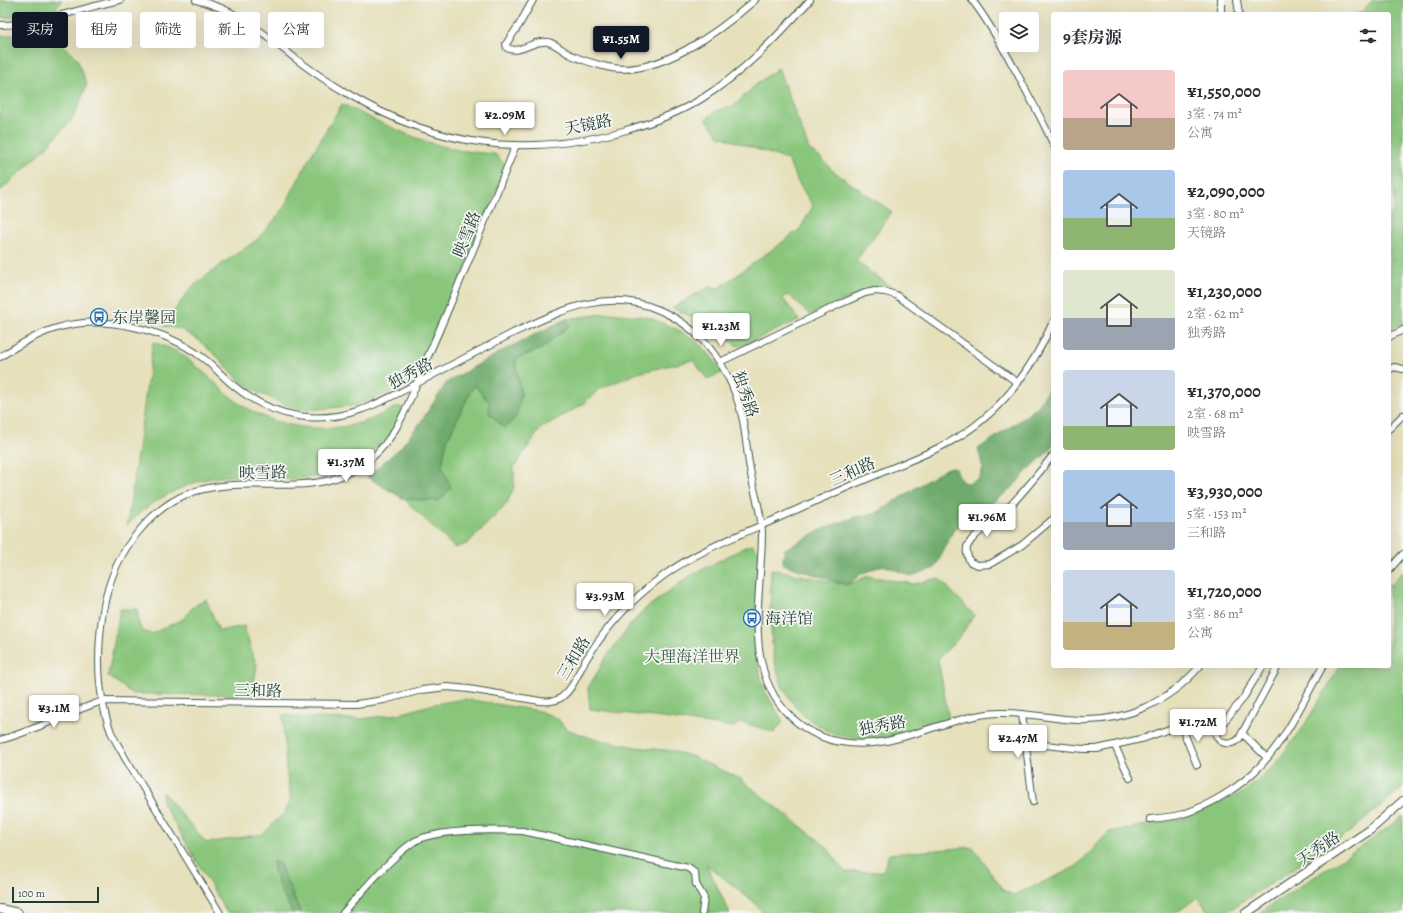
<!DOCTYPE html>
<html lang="zh">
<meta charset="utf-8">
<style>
body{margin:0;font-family:Alegreya,"Noto Serif SC",serif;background:#f7f7f7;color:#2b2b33;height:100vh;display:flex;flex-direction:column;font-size:15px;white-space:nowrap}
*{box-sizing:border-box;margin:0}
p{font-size:13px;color:#7c7c81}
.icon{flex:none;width:22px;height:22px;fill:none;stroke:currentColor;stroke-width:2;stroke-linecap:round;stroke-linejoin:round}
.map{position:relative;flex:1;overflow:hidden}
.drawer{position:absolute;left:1051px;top:12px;width:340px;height:656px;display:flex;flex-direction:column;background:#fff;border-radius:4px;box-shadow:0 4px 16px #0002}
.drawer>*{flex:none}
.top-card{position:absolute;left:12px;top:12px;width:380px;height:36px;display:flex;gap:8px}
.tools{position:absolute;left:999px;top:12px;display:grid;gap:8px}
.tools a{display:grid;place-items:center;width:40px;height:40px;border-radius:4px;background:#fff;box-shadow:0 4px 16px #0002;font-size:20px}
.scale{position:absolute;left:12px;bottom:10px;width:87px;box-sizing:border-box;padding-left:4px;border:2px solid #1f3d34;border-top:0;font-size:11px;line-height:14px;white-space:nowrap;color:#1f3d34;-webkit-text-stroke:3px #f6f6f2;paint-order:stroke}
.price{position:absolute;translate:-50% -34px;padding:0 9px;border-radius:4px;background:#fff;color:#222;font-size:13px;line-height:26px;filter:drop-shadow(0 1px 2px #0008)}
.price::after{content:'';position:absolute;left:50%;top:24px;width:12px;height:9px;margin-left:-6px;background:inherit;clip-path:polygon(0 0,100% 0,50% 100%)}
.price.current{background:#111827;color:#fff}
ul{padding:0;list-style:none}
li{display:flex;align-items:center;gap:12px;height:100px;padding:0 12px}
li span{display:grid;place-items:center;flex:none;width:112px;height:80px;border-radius:4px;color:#555}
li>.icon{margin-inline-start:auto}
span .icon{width:48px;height:48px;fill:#fffc;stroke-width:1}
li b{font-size:17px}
h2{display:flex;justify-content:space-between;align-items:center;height:48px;padding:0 12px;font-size:17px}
.tag{padding:0 14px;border-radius:4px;background:#fff;box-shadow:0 4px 16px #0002;font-size:14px;line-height:36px}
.tag.current{background:#111827;color:#fff}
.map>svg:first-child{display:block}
.green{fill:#89c67c;stroke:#548258}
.forest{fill:#6eab6c;stroke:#467450}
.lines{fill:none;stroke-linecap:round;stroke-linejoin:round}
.minor-casing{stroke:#3d5548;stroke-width:8}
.major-casing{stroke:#3d5548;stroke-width:10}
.minor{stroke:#fff;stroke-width:6}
.major{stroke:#fff;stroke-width:8}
.labels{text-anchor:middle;stroke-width:3.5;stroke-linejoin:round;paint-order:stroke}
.street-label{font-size:16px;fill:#1f3d34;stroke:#f6f6f2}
.poi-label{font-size:16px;fill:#1f3d34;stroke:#f6f6f2;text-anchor:start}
.park-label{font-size:16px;fill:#3a5f46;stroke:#f6f6f2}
</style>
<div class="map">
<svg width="1403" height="913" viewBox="0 0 1403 913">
<rect width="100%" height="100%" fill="#f6f6f2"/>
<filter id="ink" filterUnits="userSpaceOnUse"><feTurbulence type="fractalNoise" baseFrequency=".025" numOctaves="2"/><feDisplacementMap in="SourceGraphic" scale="8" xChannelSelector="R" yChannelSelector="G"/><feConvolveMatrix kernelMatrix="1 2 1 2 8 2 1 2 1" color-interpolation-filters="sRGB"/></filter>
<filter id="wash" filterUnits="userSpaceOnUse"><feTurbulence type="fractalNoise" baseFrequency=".012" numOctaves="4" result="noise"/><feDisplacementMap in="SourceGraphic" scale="16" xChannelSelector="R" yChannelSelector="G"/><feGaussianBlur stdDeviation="0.9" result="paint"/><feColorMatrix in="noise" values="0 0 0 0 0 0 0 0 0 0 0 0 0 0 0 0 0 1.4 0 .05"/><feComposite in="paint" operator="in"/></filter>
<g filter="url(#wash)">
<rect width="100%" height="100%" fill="#e6e0bb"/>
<g class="green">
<polygon points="0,0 62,0 53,12 26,18 0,17"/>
<polygon points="1373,0 1403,0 1403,324 1392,327 1389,327 1389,216 1395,209 1394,188 1389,171 1389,14 1356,14 1360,13"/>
<polygon points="51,32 77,58 87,84 74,117 41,153 0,191 0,36"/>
<polygon points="778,68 809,149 824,161 833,171 892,212 856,261 894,289 880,287 871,289 810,315 789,295 782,297 799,320 741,346 735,345 714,327 672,308 709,287 719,288 784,241 800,229 813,206 798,182 788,160 719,136 706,119 716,111 735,105 754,86"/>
<path d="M342 104C379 122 418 142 458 150 470 152 483 153 495 154L506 166 428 361 415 378 389 393 352 406 307 410 284 404 259 393 240 381 219 358 197 339 180 329 163 326 191 288 219 266 258 239 282 211 309 159Z"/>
<polygon points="610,313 648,317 677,329 703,347 724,372 707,379 693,360 638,373 599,389 585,403 541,428 514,467 514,487 506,505 467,544 455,548 404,499 439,501 442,465 447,440 474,384 489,402 521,394 515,359 541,349 570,325 566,319"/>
<path d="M153 342C162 345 173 349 181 354 200 367 215 384 232 398 267 426 317 435 360 423 374 419 386 412 399 406L403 409C400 416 398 425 394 431 391 434 388 437 385 440 360 468 320 480 283 479 262 479 241 474 219 477 197 479 162 495 145 509 138 514 133 520 127 526Z"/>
<polygon points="753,545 759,551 756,626 757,662 764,689 783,722 774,733 762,728 740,722 734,727 590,709 588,688 607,656 632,623 645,609 690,576 747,546"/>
<path d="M771 569 847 585 868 576 913 584 939 578 974 615 960 637 938 659 949 720C926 727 898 736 875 739 855 741 835 736 819 726 762 693 771 624 771 569Z"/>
<polygon points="1403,571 1403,787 1351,831 1225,913 1209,913 1198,897 1176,913 763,913 756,904 706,864 730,913 227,913 162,802 162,791 206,843 263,834 285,812 291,799 286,770 283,715 310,718 361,719 399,714 434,704 465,699 539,711 557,718 566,729 591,738 636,747 673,751 693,757 739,778 826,846 845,872 883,871 889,854 973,847 1003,890 1013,895 1055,877 1077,866 1109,832 1185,818 1244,792 1275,765 1305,724 1340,666 1389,666 1389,584 1391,585"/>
<polygon points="206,599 219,631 244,626 252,653 257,665 252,695 133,694 108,676 120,609 137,609 139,624 142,631 151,634 183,619 192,608"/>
<polygon points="1403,816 1403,913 1259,913 1374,838"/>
</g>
<g class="forest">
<polygon points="566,319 570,325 541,349 515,359 521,395 517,415 505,429 489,413 489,402 474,385 447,440 442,465 451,488 439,501 404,499 367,477 400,448 420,423 447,382 506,349"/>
<polygon points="1053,381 1053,445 1050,450 1027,471 1011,489 954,529 935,568 911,576 883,565 861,574 847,585 782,564 785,549 827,527 856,517 875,514 942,471 951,467 956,469 962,482 969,483 979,479 983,468 978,449 1019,421 1038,407"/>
<path d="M273 861 279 863 301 913H293C283 896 274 881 273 861Z"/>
</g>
</g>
<g filter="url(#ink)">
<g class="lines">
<g class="minor-casing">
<g id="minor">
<path d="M196 0C240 10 266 36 300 62 316 74 333 85 350 95 438 147 525 158 623 131 651 123 677 114 701 99 743 73 777 37 810 0"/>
<path d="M533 0 519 25 506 44 507 48C521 55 533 39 548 42 556 44 562 50 569 54 581 60 595 64 607 67 656 79 720 31 755 0"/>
<path d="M972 0C990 23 1003 48 1017 73 1029 97 1043 120 1053 144"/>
<polyline points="1221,0 1221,14"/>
<polyline points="1237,0 1239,14"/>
<path d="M0 25C41 25 80 8 120 0"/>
<polyline points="1389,337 1403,330"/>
<path d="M0 357C18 345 37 334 57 328 104 314 165 329 203 358 214 366 223 377 233 385 252 401 274 412 298 416 346 424 386 400 427 378 455 363 484 348 513 333 560 311 607 287 659 310 706 330 733 373 743 421 746 437 747 453 750 469 753 490 762 512 762 533 762 594 741 670 791 717 805 730 822 739 841 742 895 752 945 715 999 713 1026 712 1052 719 1079 720 1126 722 1170 701 1200 666"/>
<polyline points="720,362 840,304 865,293 875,291 885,292 896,295 1018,383"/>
<polyline points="1389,370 1394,367 1403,369"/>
<polyline points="1389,429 1403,415"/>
<path d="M1053 455C1036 477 1018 499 998 518 988 527 973 534 967 547 966 552 968 558 970 562L978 565 990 564 1022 545 1053 519"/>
<polyline points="1389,570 1403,554"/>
<path d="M1263 666 1242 700 1218 729 1216 735C1220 745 1231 746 1239 739L1278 666"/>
<polyline points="1022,714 1033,802"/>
<polyline points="1182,728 1197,765"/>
<polyline points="1242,733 1267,758"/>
<path d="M0 740C35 731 68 712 103 701L356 704 384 700 422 690 447 687 469 689 540 701C548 702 556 702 562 697 575 687 578 671 587 658 607 626 633 598 663 576 697 551 737 536 776 519 809 504 842 489 876 475 902 463 930 454 955 439 1000 413 1032 369 1053 322"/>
<polyline points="1025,743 1084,749 1097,749 1145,738 1172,728 1188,728 1195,726 1211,718"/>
<polyline points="1115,746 1130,778"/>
<path d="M1150 819C1161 818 1172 817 1183 814 1211 805 1242 786 1262 764 1288 736 1304 699 1323 666"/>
<path d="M220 913 125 758C121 750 115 741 111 732 97 695 97 650 103 611 108 582 119 554 139 531 153 514 171 499 193 492 255 471 323 507 378 452 403 426 414 388 428 356 459 286 487 216 516 145"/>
<path d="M343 913C363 891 388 860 412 843 433 828 497 830 523 831L688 868 695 873 696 884 704 898 702 913"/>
</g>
</g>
<g class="major-casing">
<g id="major">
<polyline points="0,909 18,913"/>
<polyline points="1246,913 1370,830 1403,801"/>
</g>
</g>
<use href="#minor" class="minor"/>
<use href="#major" class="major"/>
</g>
</g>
<defs>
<g id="bus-ring" transform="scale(0.9)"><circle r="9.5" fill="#f6f6f2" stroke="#1f6fb2" stroke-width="1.5"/><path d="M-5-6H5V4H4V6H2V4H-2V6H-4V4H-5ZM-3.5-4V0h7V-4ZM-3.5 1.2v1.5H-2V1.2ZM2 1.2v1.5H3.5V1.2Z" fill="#1f6fb2"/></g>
</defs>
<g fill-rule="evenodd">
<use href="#bus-ring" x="99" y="317"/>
<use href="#bus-ring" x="752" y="618"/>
</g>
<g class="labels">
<g class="street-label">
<text transform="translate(588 124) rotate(-11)" y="6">天镜路</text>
<text transform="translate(466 234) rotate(-68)" y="6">映雪路</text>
<text transform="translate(410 373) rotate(-28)" y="6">独秀路</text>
<text transform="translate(746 394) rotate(71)" y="6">独秀路</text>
<text transform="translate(852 471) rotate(-24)" y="6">三和路</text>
<text transform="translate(263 472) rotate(-1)" y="6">映雪路</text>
<text transform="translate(573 658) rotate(-59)" y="6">三和路</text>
<text transform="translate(258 690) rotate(1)" y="6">三和路</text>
<text transform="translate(882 725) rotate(-10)" y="6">独秀路</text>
<text transform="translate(1318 848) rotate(-34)" y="6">天秀路</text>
</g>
<g class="poi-label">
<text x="112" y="323">东岸馨园</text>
<text x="765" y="624">海洋馆</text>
</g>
<g class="park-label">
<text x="692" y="662">大理海洋世界</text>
</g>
</g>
</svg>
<div class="tools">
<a><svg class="icon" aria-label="layers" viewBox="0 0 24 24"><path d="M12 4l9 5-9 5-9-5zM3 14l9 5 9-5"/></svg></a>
</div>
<div class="scale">100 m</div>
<b class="price current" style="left:621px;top:60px">¥1.55M</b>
<b class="price" style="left:505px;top:136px">¥2.09M</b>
<b class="price" style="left:721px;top:347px">¥1.23M</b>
<b class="price" style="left:346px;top:483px">¥1.37M</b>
<b class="price" style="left:987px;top:538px">¥1.96M</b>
<b class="price" style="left:605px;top:617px">¥3.93M</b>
<b class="price" style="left:54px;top:729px">¥3.1M</b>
<b class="price" style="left:1198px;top:743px">¥1.72M</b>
<b class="price" style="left:1018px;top:759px">¥2.47M</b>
<div class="top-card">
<a class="tag current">买房</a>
<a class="tag">租房</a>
<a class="tag">筛选</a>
<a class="tag">新上</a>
<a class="tag">公寓</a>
</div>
<section class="drawer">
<h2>9套房源<svg class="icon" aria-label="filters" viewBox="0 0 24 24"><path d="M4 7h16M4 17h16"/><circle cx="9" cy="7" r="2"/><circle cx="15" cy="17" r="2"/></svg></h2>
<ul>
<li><span style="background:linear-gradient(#f6c9c9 60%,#b9a48a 0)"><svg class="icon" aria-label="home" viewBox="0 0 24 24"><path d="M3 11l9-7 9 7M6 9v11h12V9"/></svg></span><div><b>¥1,550,000</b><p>3室 · 74 m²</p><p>公寓</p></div></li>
<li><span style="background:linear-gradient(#a9c7e8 60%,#8fb573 0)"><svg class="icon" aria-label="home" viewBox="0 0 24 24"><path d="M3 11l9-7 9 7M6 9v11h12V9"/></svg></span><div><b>¥2,090,000</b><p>3室 · 80 m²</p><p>天镜路</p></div></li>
<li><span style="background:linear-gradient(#dfe7d0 60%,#9aa5b1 0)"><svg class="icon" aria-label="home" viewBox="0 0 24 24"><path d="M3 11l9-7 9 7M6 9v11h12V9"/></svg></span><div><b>¥1,230,000</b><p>2室 · 62 m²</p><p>独秀路</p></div></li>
<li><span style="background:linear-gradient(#c9d6e8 70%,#8fb573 0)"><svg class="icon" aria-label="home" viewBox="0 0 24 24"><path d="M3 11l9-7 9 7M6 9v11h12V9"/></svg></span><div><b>¥1,370,000</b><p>2室 · 68 m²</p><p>映雪路</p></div></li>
<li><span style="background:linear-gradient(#a9c7e8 65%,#9aa5b1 0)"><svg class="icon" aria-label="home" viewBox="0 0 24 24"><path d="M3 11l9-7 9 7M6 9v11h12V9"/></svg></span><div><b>¥3,930,000</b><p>5室 · 153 m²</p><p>三和路</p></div></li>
<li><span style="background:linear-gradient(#c9d6e8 65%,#c2b280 0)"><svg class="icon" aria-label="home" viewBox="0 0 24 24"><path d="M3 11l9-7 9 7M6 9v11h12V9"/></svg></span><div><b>¥1,720,000</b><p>3室 · 86 m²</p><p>公寓</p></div></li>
</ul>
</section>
</div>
